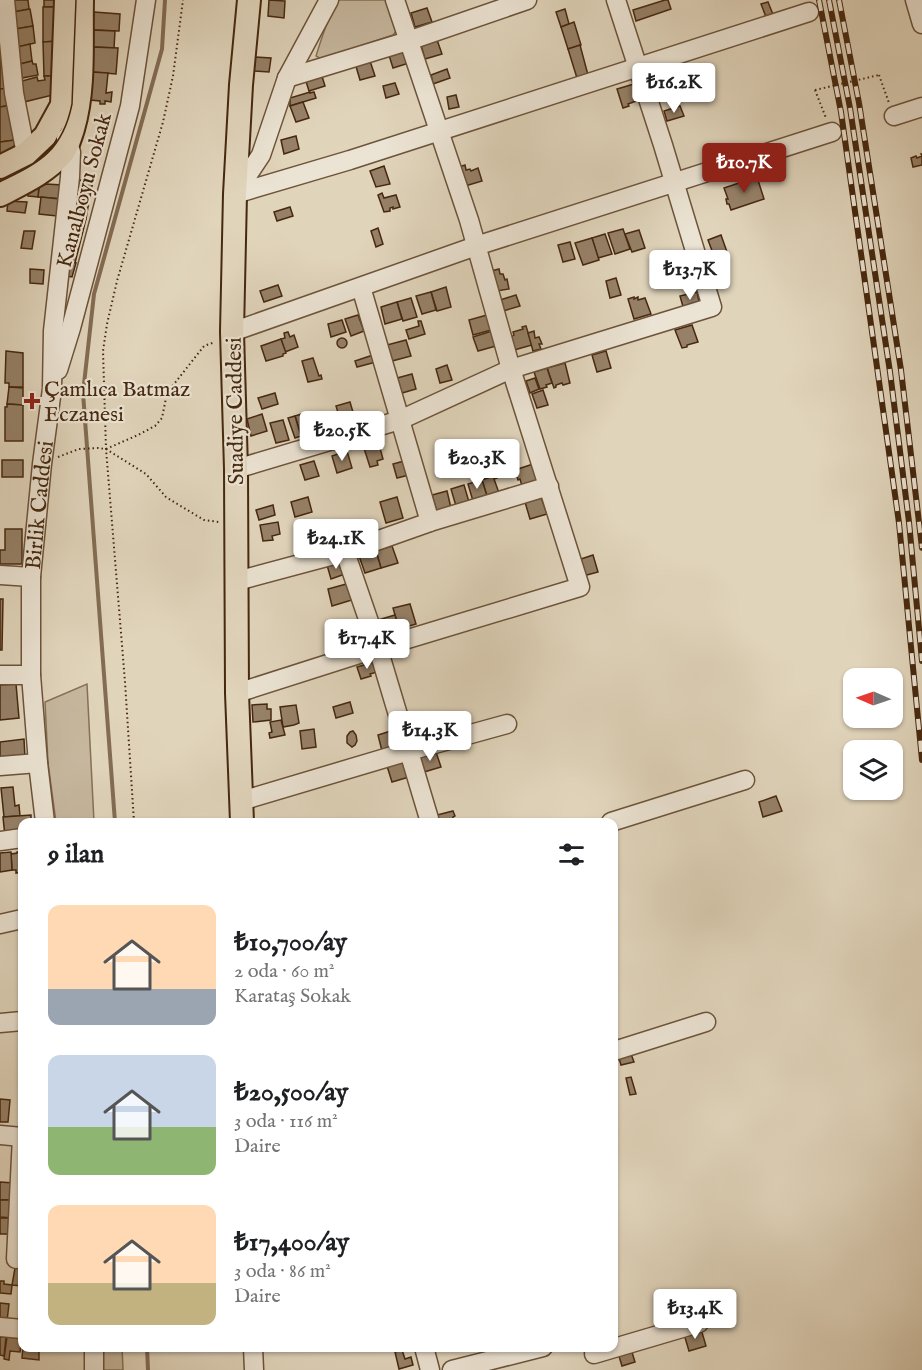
<!DOCTYPE html>
<html lang="tr">
<meta charset="utf-8">
<style>
body{margin:0;font-family:"IM FELL English",serif;background:#f6f6f6;color:#202124;height:100vh;display:flex;flex-direction:column;font-size:22px;white-space:nowrap}
*{box-sizing:border-box;margin:0}
p{font-size:20px;color:#757577}
.icon{flex:none;width:33px;height:33px;fill:none;stroke:currentColor;stroke-width:2;stroke-linecap:round;stroke-linejoin:round}
.map{position:relative;flex:1;overflow:hidden}
.panel{position:absolute;left:18px;top:818px;width:600px;height:534px;display:flex;flex-direction:column;background:#fff;border-radius:12px;box-shadow:0 2px 4px #0004}
.panel>*{flex:none}
.needle{width:39px;rotate:272deg}
.tools{position:absolute;left:843px;top:668px;display:grid;gap:12px}
.tools a{display:grid;place-items:center;width:60px;height:60px;border-radius:12px;background:#fff;box-shadow:0 2px 4px #0004;font-size:30px}
.price{position:absolute;translate:-50% -51px;padding:0 14px;border-radius:6px;background:#fff;color:#222;font-size:20px;line-height:39px;filter:drop-shadow(0 2px 3px #0008)}
.price::after{content:'';position:absolute;left:50%;top:36px;width:18px;height:14px;margin-left:-9px;background:inherit;clip-path:polygon(0 0,100% 0,50% 100%)}
.price.active{background:#8f2418;color:#fff}
ul{padding:0;list-style:none}
li{display:flex;align-items:center;gap:18px;height:150px;padding:0 30px}
li span{display:grid;place-items:center;flex:none;width:168px;height:120px;border-radius:12px;color:#555}
li>.icon{margin-inline-start:auto}
span .icon{width:72px;height:72px;fill:#fffc;stroke-width:1}
li b{font-size:26px}
h2{display:flex;justify-content:space-between;align-items:center;height:72px;padding:0 30px;font-size:26px}
.map>svg:first-child{display:block}
.green{fill:#c6b79e;stroke:#867056;stroke-width:1.5}
.lines{fill:none;stroke-linecap:round;stroke-linejoin:round}
.stream{stroke:#836c53;stroke-width:4}
.building{fill:#968168;stroke:#46280f;stroke-width:1.5}
.minor-casing{stroke:#6c533a;stroke-width:21}
.major-casing{stroke:#46280f;stroke-width:26}
.path{stroke:#46280f;stroke-width:2;stroke-dasharray:1.5 3;stroke-linecap:butt}
.minor{stroke:#ebe3d3;stroke-width:18}
.major{stroke:#e0d4bb;stroke-width:22}
.tram{stroke:#46280f;stroke-width:1.5}
.rail-casing{stroke:#46280f;stroke-width:6}
.rail{stroke:#ebe3d3;stroke-width:4;stroke-dasharray:11;stroke-linecap:butt}
.path-bridge{stroke:#46280f;stroke-width:2;stroke-dasharray:1.5 3;stroke-linecap:butt}
.poi-dot{fill:#8f2418;stroke:#ebe3d3;stroke-width:2}
.labels{text-anchor:middle;stroke-width:4.5;stroke-linejoin:round;paint-order:stroke}
.street-label{font-size:22px;fill:#46280f;stroke:#ebe3d3}
.poi-label{font-size:22px;fill:#46280f;stroke:#ebe3d3;text-anchor:start}
</style>
<div class="map">
<svg width="922" height="1370" viewBox="0 0 922 1370">
<rect width="100%" height="100%" fill="#e0d4bb"/>
<filter id="stains"><feTurbulence type="fractalNoise" baseFrequency=".00333" numOctaves="4"/><feColorMatrix values="0 0 0 0 .2 0 0 0 0 .09 0 0 0 0 .02 0 0 0 .5 -.17"/></filter>
<radialGradient id="worn" r=".72"><stop offset=".6" stop-color="#630" stop-opacity="0"/><stop offset="1" stop-color="#630" stop-opacity=".3"/></radialGradient>
<g class="green">
<path d="M339 0H387L397 30 393 35 321 59 316 56C322 37 328 17 339 0Z"/>
<polygon points="87,684 94,822 56,822 48,763 45,702"/>
<polygon points="98,1347 122,1347 123,1370 99,1370"/>
</g>
<g class="lines">
<g class="stream">
<polyline points="115,822 83,393 94,294 162,49 165,0"/>
<polyline points="147,1347 148,1370"/>
</g>
</g>
<g class="building">
<polygon points="12,0 28,0 29,9 13,12"/>
<rect x="44" y="0" width="17" height="7"/>
<polygon points="269,0 285,1 284,18 268,16"/>
<polygon points="665,0 668,0 671,9 636,21 633,10"/>
<polygon points="768,2 774,17 768,22 761,4"/>
<polygon points="43,7 61,7 59,41 43,42"/>
<polygon points="427,8 432,22 415,27 411,13"/>
<polygon points="30,9 33,26 15,29 13,12"/>
<polygon points="565,9 569,24 561,27 556,12"/>
<polygon points="94,12 120,14 119,31 93,30"/>
<polygon points="574,22 581,45 568,49 561,27"/>
<polygon points="33,26 35,43 18,47 15,29"/>
<polygon points="93,30 115,31 114,48 93,47"/>
<polygon points="436,37 442,54 425,59 420,42"/>
<polygon points="59,41 58,76 44,76 43,42"/>
<polygon points="30,44 32,61 20,64 17,47"/>
<polygon points="580,45 588,75 577,78 568,49"/>
<polygon points="93,47 118,48 116,74 92,72"/>
<polygon points="404,48 409,63 393,68 388,52"/>
<polygon points="6,57 10,88 0,89 0,58"/>
<polygon points="255,57 271,58 269,72 254,71"/>
<polygon points="369,58 375,76 360,80 355,63"/>
<polygon points="32,61 33,64 36,64 38,75 22,78 20,64"/>
<polygon points="447,69 450,78 433,84 431,75"/>
<polygon points="92,72 108,73 106,93 112,92 111,102 105,101 105,104 100,104 100,101 90,100"/>
<polygon points="670,72 675,88 658,94 653,77"/>
<polygon points="321,73 325,86 309,91 305,78"/>
<polygon points="44,76 58,76 57,94 24,102 22,81 37,77 38,81 45,80"/>
<polygon points="395,83 399,94 386,98 383,86"/>
<polygon points="634,84 639,100 628,104 629,106 623,108 617,89"/>
<polygon points="10,88 12,105 0,107 0,89"/>
<polygon points="310,92 310,93 314,92 316,98 290,106 290,98"/>
<polygon points="456,95 459,107 449,109 447,97"/>
<polygon points="303,102 309,118 296,122 290,106"/>
<polygon points="12,105 15,140 0,142 0,107"/>
<polygon points="680,106 684,116 667,121 664,111"/>
<polygon points="296,136 299,149 284,154 281,140"/>
<polygon points="15,140 16,151 0,158 0,142"/>
<polygon points="921,154 922,154 922,165 913,167 911,158 916,156 917,158 922,156"/>
<polygon points="465,165 466,170 470,169 471,171 478,168 482,181 465,186 459,167"/>
<polygon points="384,166 390,184 376,187 370,171"/>
<polygon points="757,177 764,199 731,210 729,204 727,204 726,199 728,199 724,188"/>
<polygon points="79,180 93,181 89,201 75,198"/>
<polygon points="46,184 62,185 61,199 38,197 39,187"/>
<polygon points="39,186 38,197 28,196 28,192"/>
<polygon points="382,193 384,198 396,195 400,207 393,209 393,207 390,208 390,211 384,212 378,195"/>
<polygon points="41,197 60,199 57,216 39,214"/>
<polygon points="75,198 89,201 86,219 72,217"/>
<polygon points="8,201 27,202 25,213 7,211"/>
<polygon points="290,207 293,216 277,221 274,212"/>
<polygon points="74,218 86,219 75,263 68,262"/>
<polygon points="378,228 383,244 376,247 371,231"/>
<polygon points="623,229 630,249 615,254 608,233"/>
<polygon points="639,230 645,248 632,252 625,234"/>
<polygon points="24,231 35,231 32,249 21,248"/>
<polygon points="605,234 612,254 598,258 592,238"/>
<polygon points="721,235 727,252 714,256 708,240"/>
<polygon points="592,238 599,260 583,265 575,243"/>
<polygon points="570,242 575,259 563,262 558,245"/>
<polygon points="68,262 76,263 72,277 66,276"/>
<polygon points="30,269 44,270 43,284 30,283"/>
<polygon points="499,269 500,274 503,274 505,280 507,279 509,289 497,291 491,271"/>
<polygon points="616,278 621,295 610,298 606,281"/>
<polygon points="278,285 282,296 264,302 260,291"/>
<polygon points="446,287 451,307 437,311 431,292"/>
<polygon points="431,292 436,310 422,314 416,296"/>
<polygon points="697,292 700,306 684,310 680,296"/>
<polygon points="516,295 520,306 503,311 500,300"/>
<polygon points="634,297 634,299 638,297 638,300 645,298 651,314 634,319 628,299"/>
<polygon points="411,298 417,317 403,321 397,302"/>
<polygon points="397,302 402,319 385,324 381,307"/>
<polygon points="358,315 364,331 351,336 345,319"/>
<polygon points="487,315 491,330 473,335 469,320"/>
<polygon points="342,320 346,332 331,337 328,324"/>
<polygon points="418,321 421,321 425,334 409,339 406,330 419,326"/>
<polygon points="692,325 698,342 687,345 687,347 682,348 675,330"/>
<polygon points="526,326 532,345 514,350 511,337 514,335 513,332 523,329 522,327"/>
<polygon points="492,331 496,346 478,351 473,337"/>
<polygon points="534,331 535,338 539,337 542,344 539,344 541,349 533,351 528,333"/>
<polygon points="288,332 290,337 294,335 298,347 285,352 281,339 285,338 284,333"/>
<circle cx="342" cy="343" r="5"/>
<polygon points="281,339 286,353 283,354 283,356 266,361 261,346"/>
<polygon points="406,340 411,356 392,361 387,345"/>
<polygon points="6,351 23,353 23,387 9,387 9,383 5,383"/>
<polygon points="606,351 611,368 597,372 592,355"/>
<polygon points="373,355 376,362 357,367 355,361"/>
<polygon points="313,358 319,376 321,375 322,379 308,382 302,361"/>
<polygon points="565,363 570,383 563,385 562,383 556,385 556,387 554,388 547,368"/>
<polygon points="447,365 452,380 440,383 436,369"/>
<polygon points="547,368 552,383 546,385 547,387 540,389 534,372"/>
<polygon points="412,374 416,389 402,393 397,378"/>
<polygon points="535,378 539,389 530,393 526,381"/>
<polygon points="9,387 23,388 23,405 7,404"/>
<polygon points="543,390 548,405 537,408 532,394"/>
<polygon points="275,393 278,404 262,409 258,398"/>
<polygon points="350,402 355,419 341,423 336,406"/>
<polygon points="7,404 23,405 23,441 5,441 5,407 7,407"/>
<polygon points="305,413 311,433 301,436 295,416"/>
<polygon points="262,414 267,431 251,436 247,419"/>
<polygon points="295,416 301,436 295,438 288,418"/>
<polygon points="283,420 289,440 276,443 270,423"/>
<polygon points="378,441 383,459 377,461 378,465 370,467 363,445"/>
<polygon points="347,451 352,468 337,473 332,456"/>
<rect x="2" y="460" width="21" height="17"/>
<polygon points="314,461 319,476 305,480 300,465"/>
<polygon points="404,461 409,475 397,478 393,464"/>
<polygon points="533,464 538,481 522,486 520,479 518,480 515,470"/>
<polygon points="496,475 497,478 494,479 499,493 487,496 482,480"/>
<polygon points="482,480 487,496 473,501 468,484"/>
<polygon points="464,485 469,502 456,506 451,489"/>
<polygon points="447,491 451,508 437,512 432,495"/>
<polygon points="308,497 312,512 295,517 291,502"/>
<polygon points="397,497 403,518 386,523 380,502"/>
<polygon points="541,497 547,514 530,519 525,502"/>
<polygon points="273,505 275,515 259,520 256,510"/>
<polygon points="278,522 280,534 272,536 273,540 263,541 260,525"/>
<polygon points="333,522 337,540 321,545 316,527"/>
<polygon points="5,529 22,529 22,564 0,564 0,550 5,550"/>
<polygon points="392,546 398,563 381,568 376,551"/>
<polygon points="376,551 381,568 365,573 359,556"/>
<polygon points="593,555 598,572 583,576 578,560"/>
<polygon points="342,561 345,574 331,579 327,565"/>
<polygon points="350,583 355,599 332,606 328,589"/>
<polygon points="0,599 3,599 2,650 0,650"/>
<polygon points="410,604 416,624 399,629 393,608"/>
<polygon points="395,615 399,629 383,634 378,620"/>
<polygon points="363,624 368,640 351,645 345,628 354,625 354,627"/>
<polygon points="374,662 377,672 370,674 371,676 361,679 357,667"/>
<polygon points="16,684 19,718 0,720 0,685"/>
<polygon points="350,702 353,713 336,718 333,707"/>
<polygon points="267,704 267,709 271,709 271,720 253,722 252,705"/>
<polygon points="296,705 299,723 294,725 283,727 280,707"/>
<polygon points="281,720 285,735 270,738 269,733 272,732 270,722"/>
<polygon points="314,729 316,747 302,749 300,731"/>
<polygon points="394,730 399,746 382,751 378,735"/>
<polygon points="353,731 356,735 357,741 355,745 352,747 347,743 347,736 350,732"/>
<polygon points="24,739 25,758 0,759 0,742"/>
<polygon points="436,752 441,767 424,772 420,756"/>
<polygon points="404,761 409,777 392,782 387,766"/>
<polygon points="13,787 15,806 19,805 20,816 4,817 1,788"/>
<polygon points="776,796 782,811 763,817 759,802"/>
<polygon points="453,811 455,816 453,817 453,821 439,822 437,815"/>
<polygon points="31,815 31,822 22,822 22,836 5,837 3,817"/>
<polygon points="22,851 22,872 16,873 16,870 12,870 11,853 11,854 17,853 17,852"/>
<polygon points="11,852 12,870 0,872 0,853"/>
<polygon points="631,1054 634,1062 621,1065 619,1058"/>
<polygon points="631,1077 636,1094 630,1095 626,1078"/>
<polygon points="0,1099 10,1100 8,1122 0,1122"/>
<polygon points="0,1182 14,1183 14,1200 0,1200"/>
<polygon points="0,1200 13,1200 12,1218 0,1217"/>
<rect x="0" y="1218" width="12" height="16"/>
<polygon points="15,1268 22,1269 22,1286 12,1285"/>
<polygon points="0,1281 4,1281 4,1284 12,1285 11,1294 0,1293"/>
<polygon points="0,1303 9,1304 7,1321 0,1320"/>
<polygon points="701,1329 706,1346 689,1351 684,1334"/>
<polygon points="0,1337 6,1337 4,1356 0,1355"/>
<polygon points="7,1337 22,1338 20,1352 10,1351 9,1360 4,1359"/>
<polygon points="23,1347 39,1347 39,1360 22,1358"/>
<polygon points="631,1349 635,1362 622,1366 618,1353"/>
<polygon points="402,1350 405,1359 411,1357 413,1365 399,1369 395,1352"/>
</g>
<g class="lines">
<g class="minor-casing">
<g id="minor">
<polyline points="5,0 14,93 26,154"/>
<polyline points="329,0 287,78 261,155 235,194 350,160 809,12"/>
<polyline points="395,0 469,220 511,369 580,587 378,648 430,822"/>
<polyline points="915,0 922,24"/>
<polyline points="287,78 408,41 527,0"/>
<polyline points="894,116 922,107"/>
<polyline points="361,287 430,522"/>
<polyline points="232,332 476,246 832,132"/>
<polyline points="58,370 71,328 130,106 146,0"/>
<polyline points="236,469 400,420 511,369 712,307 663,145 616,0"/>
<polyline points="0,575 31,577"/>
<polyline points="237,581 345,552 430,522 549,486"/>
<polyline points="0,675 31,675"/>
<polyline points="237,693 378,648 345,552"/>
<polyline points="0,766 38,763"/>
<polyline points="241,801 409,751 507,724"/>
<path id="s1" d="M45 822 38 763 31 675V577L42 464 52 389 53 331 70 177 71 152 66 138"/>
<polyline points="611,822 745,780"/>
<polyline points="0,841 22,838"/>
<polyline points="0,924 22,919"/>
<polyline points="0,1023 22,1021"/>
<polyline points="614,1051 706,1022"/>
<polyline points="0,1135 22,1137"/>
<polyline points="16,1259 22,1137"/>
<polyline points="0,1327 22,1329"/>
<polyline points="253,1347 254,1370"/>
<polyline points="424,1347 430,1370"/>
<polyline points="594,1354 699,1323"/>
<polyline points="94,1370 94,1347"/>
<polyline points="452,1370 543,1347"/>
</g>
</g>
<g class="major-casing">
<g id="major">
<polyline points="0,167 26,154 45,136 62,105 66,0"/>
<path d="M0 195C21 184 46 173 62 154 68 147 70 138 73 129 85 88 81 43 82 0"/>
<polyline points="242,822 237,693 236,469 232,332 235,194 241,85 249,0"/>
</g>
</g>
<g class="path">
<polyline points="879,75 889,103"/>
<polyline points="815,90 826,118"/>
<polyline points="106,449 138,435 155,426 162,418 167,393 204,346 215,342"/>
<polyline points="58,457 79,449 98,448 106,449 146,474 166,497 174,502 204,520 219,522"/>
<polyline points="134,822 125,682 106,449 103,351 107,324 117,281 163,122 173,76 183,0"/>
</g>
<use href="#minor" class="minor"/>
<use href="#major" class="major"/>
<path class="tram" d="M0 181C40 164 63 149 72 104L76 0"/>
<g class="rail-casing">
<g id="rail">
<polyline points="819,0 841,112 899,523 922,760"/>
<polyline points="829,0 850,108 890,372 909,522 922,661"/>
<polyline points="839,0 859,103 901,370 922,548"/>
</g>
</g>
<use href="#rail" class="rail"/>
<polyline class="path-bridge" points="815,90 879,75"/>
</g>
<path class="poi-dot" d="M29 392h6v6h6v6h-6v6h-6v-6h-6v-6h6z"/>
<g class="labels">
<g class="street-label">
<text transform="translate(83 190) rotate(-75)" y="8">Kanalboyu Sokak</text>
<text transform="translate(234 411) rotate(-91)" y="8">Suadiye Caddesi</text>
<text dy="8" stroke="none"><textPath href="#s1" startOffset="318">Birlik Caddesi</textPath></text>
</g>
<g class="poi-label">
<text x="44" y="396">Çamlıca Batmaz<tspan x="44" dy="25">Eczanesi</tspan></text>
</g>
</g>
<rect width="100%" height="100%" filter="url(#stains)"/>
<rect width="100%" height="100%" fill="url(#worn)"/>
</svg>
<div class="tools">
<a><svg class="needle" viewBox="-14 -14 28 28"><path d="M0-13l5 13h-10z" fill="#e53935"/><path d="M0 13l5-13h-10z" fill="#757577"/></svg></a>
<a><svg class="icon" aria-label="layers" viewBox="0 0 24 24"><path d="M12 4l9 5-9 5-9-5zM3 14l9 5 9-5"/></svg></a>
</div>
<b class="price" style="left:674px;top:114px">₺16.2K</b>
<b class="price active" style="left:744px;top:194px">₺10.7K</b>
<b class="price" style="left:690px;top:301px">₺13.7K</b>
<b class="price" style="left:342px;top:462px">₺20.5K</b>
<b class="price" style="left:477px;top:490px">₺20.3K</b>
<b class="price" style="left:336px;top:570px">₺24.1K</b>
<b class="price" style="left:367px;top:670px">₺17.4K</b>
<b class="price" style="left:430px;top:762px">₺14.3K</b>
<b class="price" style="left:695px;top:1340px">₺13.4K</b>
<section class="panel">
<h2>9 ilan<svg class="icon" aria-label="filters" viewBox="0 0 24 24"><path d="M4 7h16M4 17h16"/><circle cx="9" cy="7" r="2"/><circle cx="15" cy="17" r="2"/></svg></h2>
<ul>
<li><span style="background:linear-gradient(#ffd9b3 70%,#9aa5b1 0)"><svg class="icon" aria-label="home" viewBox="0 0 24 24"><path d="M3 11l9-7 9 7M6 9v11h12V9"/></svg></span><div><b>₺10,700/ay</b><p>2 oda · 60 m²</p><p>Karataş Sokak</p></div></li>
<li><span style="background:linear-gradient(#c9d6e8 60%,#8fb573 0)"><svg class="icon" aria-label="home" viewBox="0 0 24 24"><path d="M3 11l9-7 9 7M6 9v11h12V9"/></svg></span><div><b>₺20,500/ay</b><p>3 oda · 116 m²</p><p>Daire</p></div></li>
<li><span style="background:linear-gradient(#ffd9b3 65%,#c2b280 0)"><svg class="icon" aria-label="home" viewBox="0 0 24 24"><path d="M3 11l9-7 9 7M6 9v11h12V9"/></svg></span><div><b>₺17,400/ay</b><p>3 oda · 86 m²</p><p>Daire</p></div></li>
</ul>
</section>
</div>
